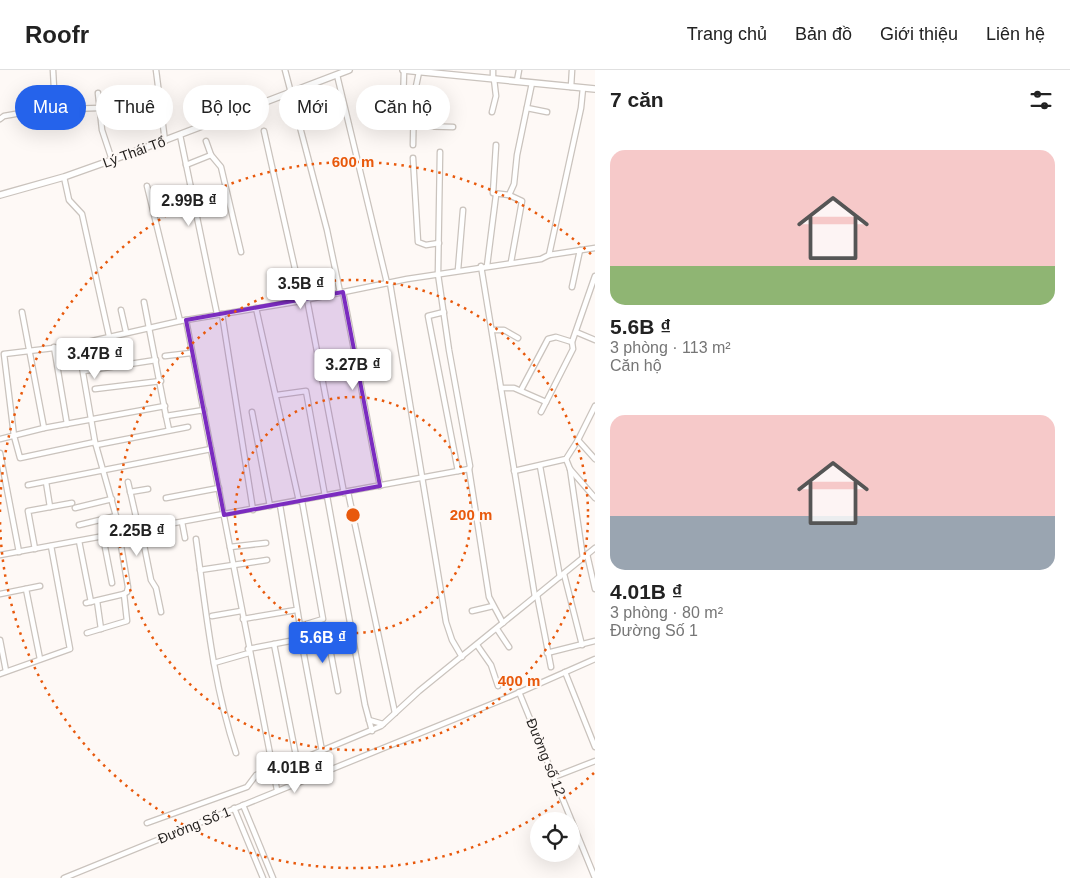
<!DOCTYPE html>
<html lang="vi">
<meta charset="utf-8">
<style>
body{margin:0;font-family:Arial,sans-serif;background:#f2f2f2;color:#222;height:100vh;display:flex;flex-direction:column;font-size:19px;white-space:nowrap}
*{box-sizing:border-box;margin:0}
p{font-size:16px;color:#767676}
.icon{flex:none;width:28px;height:28px;fill:none;stroke:currentColor;stroke-width:2;stroke-linecap:round;stroke-linejoin:round}
.map{position:relative;flex:1;overflow:hidden}
.drawer{display:flex;flex-direction:column;background:#fff;width:475px}
.drawer>*{flex:none}
.top-card{position:absolute;left:15px;top:15px;width:475px;height:45px;display:flex;gap:10px}
.fabs{position:absolute;left:530px;top:742px;display:grid;gap:10px}
.fabs a{display:grid;place-items:center;width:50px;height:50px;border-radius:50%;background:#fff;box-shadow:0 5px 20px #0002;font-size:25px}
.price{position:absolute;translate:-50% -42px;padding:0 11px;border-radius:5px;background:#fff;color:#222;font-size:16px;line-height:32px;filter:drop-shadow(0 1px 2px #0008)}
.price::after{content:'';position:absolute;left:50%;top:30px;width:15px;height:11px;margin-left:-8px;background:inherit;clip-path:polygon(0 0,100% 0,50% 100%)}
.price.selected{background:#2563eb;color:#fff}
ul{padding:0;list-style:none}
li{display:grid;align-content:center;gap:10px;height:265px;padding:0 15px}
li span{display:grid;place-items:center;height:155px;border-radius:15px;color:#555}
li>.icon{margin-inline-start:auto}
span .icon{width:90px;height:90px;fill:#fffc;stroke-width:1}
li b{font-size:21px}
h2{display:flex;justify-content:space-between;align-items:center;height:60px;padding:0 15px;font-size:21px}
.chip{padding:0 18px;border-radius:22px;background:#fff;box-shadow:0 5px 20px #0002;font-size:18px;line-height:45px}
.chip.selected{background:#2563eb;color:#fff}
header{display:flex;align-items:center;gap:30px;box-sizing:border-box;height:70px;padding:0 25px;background:#fff;border-bottom:1px solid #e0e0e0}
header strong{font-size:24px}
nav{display:flex;gap:28px;margin-inline-start:auto;font-size:18px}
main{display:flex;flex:1;min-height:0}
.map>svg:first-child{display:block}
.lines{fill:none;stroke-linecap:round;stroke-linejoin:round}
.street-casing{stroke:#cac3bd;stroke-width:7}
.secondary-casing{stroke:#cac3bd;stroke-width:8}
.street{stroke:#fff;stroke-width:4.5}
.secondary{stroke:#fff;stroke-width:5.5}
.marked{fill:#7b2cbf;fill-opacity:0.2;stroke:#7b2cbf;stroke-width:4;stroke-linejoin:round}
.ring{fill:none;stroke:#e8590c;stroke-width:2.5;stroke-dasharray:2.5 5}
.labels{text-anchor:middle;stroke-width:4;stroke-linejoin:round;paint-order:stroke}
.street-label{font-size:14px;fill:#221f1d;stroke:#fef9f6}
.centre{fill:#e8590c;stroke:#fef9f6;stroke-width:2.5}
.ring-label{font-size:15px;text-anchor:middle;font-weight:bold;fill:#e8590c;stroke:#fef9f6;stroke-width:4;stroke-linejoin:round;paint-order:stroke}
</style>
<header>
<strong>Roofr</strong>
<nav><a>Trang chủ</a><a>Bản đồ</a><a>Giới thiệu</a><a>Liên hệ</a></nav>
</header>
<main>
<div class="map">
<svg width="595" height="808" viewBox="0 0 595 808">
<rect width="100%" height="100%" fill="#fef9f6"/>
<g class="lines">
<g class="street-casing">
<g id="street">
<polyline points="156,0 165,71"/>
<polyline points="285,0 327,160 340,222"/>
<polyline points="337,5 387,213"/>
<polyline points="493,9 493,0"/>
<polyline points="517,11 519,0"/>
<polyline points="571,17 572,0"/>
<polyline points="98,23 102,60 112,90"/>
<polyline points="403,36 404,0"/>
<polyline points="527,38 547,42"/>
<polyline points="67,39 99,38"/>
<polyline points="492,42 496,26 494,9"/>
<polyline points="0,49 4,46 55,37 53,0"/>
<polyline points="414,56 453,57"/>
<polyline points="264,61 302,230"/>
<polyline points="180,65 217,244"/>
<polyline points="206,71 211,85 221,97 241,182"/>
<polyline points="413,75 414,26 419,2"/>
<polyline points="496,75 493,123 509,125 522,131 511,192"/>
<polyline points="440,82 438,204 449,280 470,396 469,399 489,527 503,553"/>
<polyline points="413,88 418,172 426,175 439,173"/>
<polyline points="186,95 211,85"/>
<polyline points="64,107 69,130 82,144 109,266"/>
<polyline points="147,116 180,251"/>
<polyline points="509,125 514,114 517,85 532,13"/>
<polyline points="549,185 581,38 583,18"/>
<polyline points="481,196 535,527"/>
<polyline points="487,196 496,125"/>
<polyline points="458,200 463,140"/>
<polyline points="390,213 446,552 452,570 462,587"/>
<polyline points="572,217 580,180"/>
<polyline points="343,222 380,416"/>
<polyline points="307,229 344,423"/>
<polyline points="144,232 166,346 204,340"/>
<polyline points="256,238 299,431"/>
<polyline points="121,240 126,262"/>
<polyline points="22,242 44,358"/>
<polyline points="444,242 428,246 458,401"/>
<polyline points="222,244 253,440"/>
<polyline points="186,250 277,720"/>
<polyline points="492,260 504,260 518,268"/>
<polyline points="576,262 595,270"/>
<polyline points="78,274 95,372 116,446 128,517 127,522 124,524 127,551 87,563"/>
<polyline points="54,277 67,354"/>
<polyline points="165,286 191,283"/>
<polyline points="84,301 156,290"/>
<polyline points="501,318 514,318 546,332"/>
<polyline points="95,319 161,311"/>
<polyline points="521,320 548,269 556,267 572,272"/>
<polyline points="277,325 306,321 325,426"/>
<polyline points="252,342 270,436"/>
<polyline points="541,342 573,279 572,272 595,206"/>
<polyline points="166,346 169,360"/>
<polyline points="0,369 44,358 165,336"/>
<polyline points="578,370 595,389"/>
<polyline points="95,372 20,388 14,366 4,284 70,276 180,251 295,232 407,209 541,189 549,185 595,178"/>
<polyline points="96,375 188,357"/>
<polyline points="0,383 19,482"/>
<polyline points="566,389 570,399 583,488"/>
<polyline points="540,396 560,507"/>
<polyline points="570,399 595,428"/>
<polyline points="514,401 566,389 578,370 595,336"/>
<polyline points="46,412 50,437"/>
<polyline points="128,412 139,460"/>
<polyline points="28,415 211,379"/>
<polyline points="130,422 148,419"/>
<polyline points="348,422 395,643"/>
<polyline points="327,426 365,635 372,661"/>
<polyline points="166,428 219,418"/>
<polyline points="280,435 300,556 323,549 302,431"/>
<polyline points="75,438 112,429"/>
<polyline points="182,452 185,468"/>
<polyline points="79,455 116,446"/>
<polyline points="141,460 151,510 156,518 161,542"/>
<polyline points="103,467 112,513"/>
<path d="M196 469C206 541 213 614 236 683"/>
<polyline points="79,471 91,532"/>
<polyline points="230,477 266,473"/>
<polyline points="35,479 28,441 72,433"/>
<polyline points="587,484 595,519"/>
<polyline points="0,485 469,399"/>
<polyline points="200,500 267,490"/>
<polyline points="564,504 582,575"/>
<polyline points="26,519 40,589"/>
<polyline points="0,524 40,516"/>
<polyline points="537,525 551,597"/>
<polyline points="97,531 101,559"/>
<polyline points="86,533 124,524"/>
<polyline points="472,541 493,536"/>
<polyline points="212,546 241,541"/>
<polyline points="243,549 296,540"/>
<polyline points="497,559 509,577"/>
<polyline points="327,563 338,621"/>
<polyline points="301,569 322,681"/>
<polyline points="0,570 6,601"/>
<polyline points="274,574 297,691"/>
<polyline points="477,575 491,595 498,616"/>
<polyline points="248,579 337,562"/>
<polyline points="547,583 595,571"/>
<polyline points="214,593 249,583"/>
<polyline points="565,602 595,677"/>
<polyline points="0,604 70,579 51,476"/>
<polyline points="519,622 595,808"/>
<polyline points="369,650 383,654"/>
<polyline points="554,707 595,691"/>
<polyline points="243,735 273,808"/>
<polyline points="234,738 263,808"/>
<polyline points="147,753 247,717 256,705 297,691 381,656 419,621 595,478"/>
<polyline points="64,808 509,627 595,589"/>
</g>
</g>
<g class="secondary-casing">
<g id="secondary">
<polyline points="403,0 595,19"/>
<polyline points="0,125 64,107 126,85 349,0"/>
</g>
</g>
<use href="#street" class="street"/>
<use href="#secondary" class="secondary"/>
</g>
<path class="marked" d="M343 222 380 416 224 445 186 250Z"/>
<g class="ring">
<circle cx="353" cy="445" r="118"/>
<circle cx="353" cy="445" r="235"/>
<path d="M594 703A353 353 0 0 1 0 448M0 442A353 353 0 0 1 594 187"/>
</g>
<g class="labels">
<g class="street-label">
<text transform="translate(134 82) rotate(-20)" y="5">Lý Thái Tổ</text>
<text transform="translate(546 687) rotate(68)" y="5">Đường số 12</text>
<text transform="translate(194 755) rotate(-22)" y="5">Đường Số 1</text>
</g>
</g>
<circle cx="353" cy="445" r="8" class="centre"/>
<g class="ring-label">
<text x="353" y="97">600 m</text>
<text x="471" y="450">200 m</text>
<text x="519" y="616">400 m</text>
</g>
</svg>
<div class="fabs">
<a><svg class="icon" aria-label="locate" viewBox="0 0 24 24"><circle cx="12" cy="12" r="6"/><path d="M12 2v4M12 18v4M2 12h4M18 12h4"/></svg></a>
</div>
<b class="price" style="left:189px;top:157px">2.99B ₫</b>
<b class="price" style="left:301px;top:240px">3.5B ₫</b>
<b class="price" style="left:95px;top:310px">3.47B ₫</b>
<b class="price" style="left:353px;top:321px">3.27B ₫</b>
<b class="price" style="left:137px;top:487px">2.25B ₫</b>
<b class="price selected" style="left:323px;top:594px">5.6B ₫</b>
<b class="price" style="left:295px;top:724px">4.01B ₫</b>
<div class="top-card">
<a class="chip selected">Mua</a>
<a class="chip">Thuê</a>
<a class="chip">Bộ lọc</a>
<a class="chip">Mới</a>
<a class="chip">Căn hộ</a>
</div>
</div>
<section class="drawer">
<h2>7 căn<svg class="icon" aria-label="filters" viewBox="0 0 24 24"><path d="M4 7h16M4 17h16"/><circle cx="9" cy="7" r="2"/><circle cx="15" cy="17" r="2"/></svg></h2>
<ul>
<li><span style="background:linear-gradient(#f6c9c9 75%,#8fb573 0)"><svg class="icon" aria-label="home" viewBox="0 0 24 24"><path d="M3 11l9-7 9 7M6 9v11h12V9"/></svg></span><div><b>5.6B ₫</b><p>3 phòng · 113 m²</p><p>Căn hộ</p></div></li>
<li><span style="background:linear-gradient(#f6c9c9 65%,#9aa5b1 0)"><svg class="icon" aria-label="home" viewBox="0 0 24 24"><path d="M3 11l9-7 9 7M6 9v11h12V9"/></svg></span><div><b>4.01B ₫</b><p>3 phòng · 80 m²</p><p>Đường Số 1</p></div></li>
</ul>
</section>
</main>
